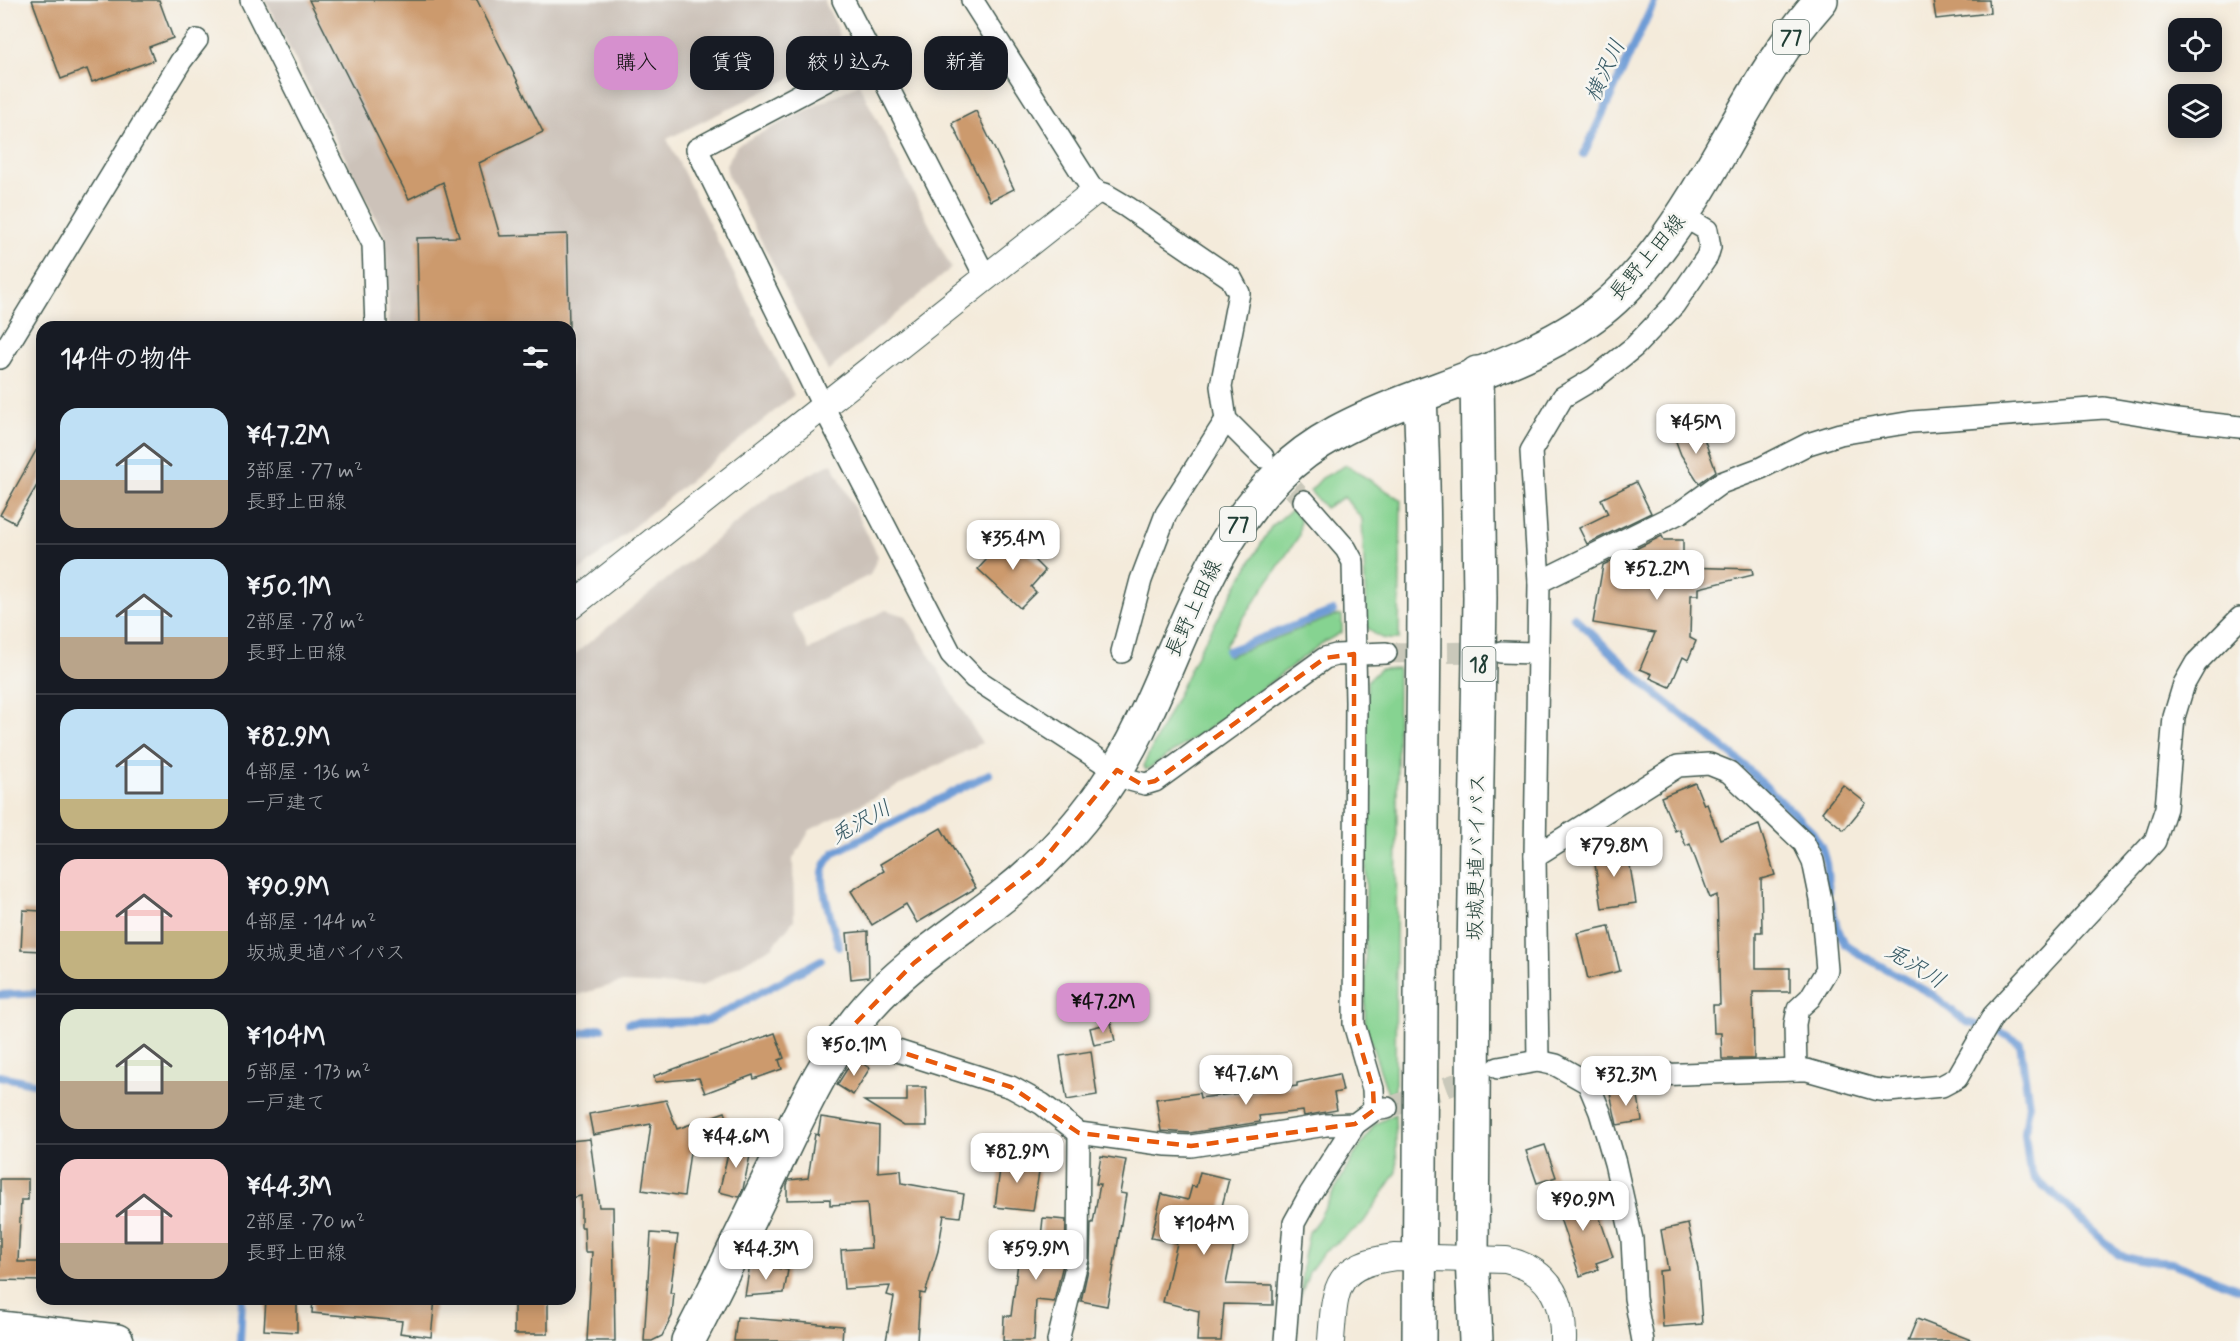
<!DOCTYPE html>
<html lang="ja">
<meta charset="utf-8">
<style>
body{margin:0;font-family:Mynerve,"Klee One",sans-serif;background:#20242c;color:#f1f3f6;height:100vh;display:flex;flex-direction:column;font-size:22px;white-space:nowrap}
*{box-sizing:border-box;margin:0}
p{font-size:20px;color:#9ea1a6}
.icon{flex:none;width:33px;height:33px;fill:none;stroke:currentColor;stroke-width:2;stroke-linecap:round;stroke-linejoin:round}
.map{position:relative;flex:1;overflow:hidden}
.details{position:absolute;left:36px;top:321px;width:540px;height:984px;display:flex;flex-direction:column;background:#171b24;border-radius:18px;box-shadow:0 3px 15px #0003}
.details>*{flex:none}
.guide{position:absolute;left:594px;top:36px;width:570px;height:54px;display:flex;gap:12px}
.tools{position:absolute;left:2168px;top:18px;display:grid;gap:12px}
.tools a{display:grid;place-items:center;width:54px;height:54px;border-radius:12px;background:#171b24;box-shadow:0 3px 15px #0003;font-size:30px}
.price{position:absolute;translate:-50% -51px;padding:0 14px;border-radius:12px;background:#fff;color:#222;font-size:20px;line-height:39px;filter:drop-shadow(0 2px 3px #0008)}
.price::after{content:'';position:absolute;left:50%;top:36px;width:18px;height:14px;margin-left:-9px;background:inherit;clip-path:polygon(0 0,100% 0,50% 100%)}
.price.selected{background:#d690ce;color:#111}
ul{padding:0;list-style:none}
li{display:flex;align-items:center;gap:18px;height:150px;padding:0 24px}
li+li{border-top:2px solid #363941}
li span{display:grid;place-items:center;flex:none;width:168px;height:120px;border-radius:18px;color:#555}
li>.icon{margin-inline-start:auto}
span .icon{width:72px;height:72px;fill:#fffc;stroke-width:1}
li b{font-size:26px}
h2{display:flex;justify-content:space-between;align-items:center;height:72px;padding:0 24px;font-size:26px}
.chip{padding:0 21px;border-radius:18px;background:#171b24;box-shadow:0 3px 15px #0003;font-size:21px;line-height:54px}
.chip.selected{background:#d690ce;color:#111}
.map>svg:first-child{display:block}
.industrial{fill:#ccc2b9}
.green{fill:#86d391;stroke:#528862;stroke-width:1.5}
.lines{fill:none;stroke-linecap:round;stroke-linejoin:round}
.stream{stroke:#6e9cd6;stroke-width:8}
.building{fill:#cc9a6d}
.minor-tunnel{stroke:#c9c8ba;stroke-width:21;stroke-dasharray:21 10;stroke-linecap:butt}
.minor-casing{stroke:#3f574d;stroke-width:24}
.tertiary-casing{stroke:#3f574d;stroke-width:28}
.primary-casing{stroke:#3f574d;stroke-width:36}
.trunk-casing{stroke:#3f574d;stroke-width:36}
.minor{stroke:#fff;stroke-width:21}
.tertiary{stroke:#fff;stroke-width:26}
.primary{stroke:#fff;stroke-width:33}
.trunk{stroke:#fff;stroke-width:33}
.marked{fill:none;stroke:#e8590c;stroke-width:4.5;stroke-dasharray:12 8;stroke-linejoin:round}
.labels{text-anchor:middle;stroke-width:5;stroke-linejoin:round;paint-order:stroke}
.shield{fill:#f6f6f2;stroke:#60746d;stroke-width:1.5}
.shield-label{font-size:20px;font-weight:bold;fill:#1f3d34}
.street-label{font-size:21px;fill:#1f3d34;stroke:#f6f6f2}
.water-label{font-size:22px;font-style:italic;fill:#375a65;stroke:#f6f6f2}
</style>
<div class="map">
<svg width="2240" height="1341" viewBox="0 0 2240 1341">
<rect width="100%" height="100%" fill="#f6f6f2"/>
<filter id="ink" filterUnits="userSpaceOnUse"><feTurbulence type="fractalNoise" baseFrequency=".0167" numOctaves="2"/><feDisplacementMap in="SourceGraphic" scale="12" xChannelSelector="R" yChannelSelector="G"/><feConvolveMatrix kernelMatrix="1 2 1 2 8 2 1 2 1" color-interpolation-filters="sRGB"/></filter>
<filter id="wash" filterUnits="userSpaceOnUse"><feTurbulence type="fractalNoise" baseFrequency=".008" numOctaves="4" result="noise"/><feDisplacementMap in="SourceGraphic" scale="24" xChannelSelector="R" yChannelSelector="G"/><feGaussianBlur stdDeviation="1.35" result="paint"/><feColorMatrix in="noise" values="0 0 0 0 0 0 0 0 0 0 0 0 0 0 0 0 0 1.4 0 .05"/><feComposite in="paint" operator="in"/></filter>
<g filter="url(#wash)">
<rect width="100%" height="100%" fill="#f4ebdb"/>
<g class="industrial">
<polygon points="265,0 824,0 837,27 839,37 835,51 828,60 667,139 794,395 570,579 570,327 389,327 386,239"/>
<polygon points="859,84 951,268 828,371 728,176 726,165 737,145"/>
<polygon points="832,463 878,556 870,575 791,614 809,650 886,610 906,616 982,743 810,830 793,859 794,920 772,947 701,986 620,983 570,997 570,658 772,494"/>
</g>
<g class="green">
<path d="M1346 465 1401 500 1399 639C1384 640 1377 638 1367 627L1362 519 1344 497 1325 508 1310 491 1322 478Z"/>
<polygon points="1292,509 1300,519 1299,536 1225,645 1229,656 1334,616 1342,615 1342,632 1321,644 1214,725 1146,770 1143,766 1201,647 1271,527"/>
<polygon points="1398,668 1395,1091 1388,1094 1365,1025 1367,681 1380,669"/>
<polygon points="1395,1114 1397,1172 1363,1223 1323,1253 1309,1272 1301,1295 1303,1262 1309,1232 1318,1220 1353,1157 1375,1124"/>
</g>
<g class="lines">
<g class="stream">
<polyline points="1584,154 1655,0"/>
<polyline points="1574,617 1651,690 1736,758 1811,830 1821,846 1826,863 1829,891"/>
<polyline points="1228,651 1333,611"/>
<polyline points="1831,903 1837,927 1845,944 1861,955 1933,995 1966,1022 1999,1031 2020,1043 2029,1105 2025,1133 2029,1166 2034,1178 2055,1195 2119,1255 2137,1260 2172,1263 2240,1289"/>
<path d="M839 947C834 928 821 891 823 872 824 864 829 858 835 852L989 774"/>
<polyline points="0,995 42,993"/>
<polyline points="629,1023 707,1021 821,960"/>
<polyline points="570,1036 602,1028"/>
<polyline points="0,1076 42,1085"/>
<polyline points="240,1341 242,1299"/>
</g>
</g>
<g id="blocks">
<g class="building">
<polygon points="32,0 159,0 173,38 149,47 154,60 92,82 87,69 61,79"/>
<polygon points="309,0 477,0 543,132 479,163 500,236 567,234 569,327 419,327 417,238 459,237 443,182 409,199"/>
<polygon points="1933,0 1989,0 1990,13 1936,19"/>
<polygon points="976,111 1014,189 990,201 952,123"/>
<polygon points="1693,429 1697,439 1703,436 1716,471 1699,483 1681,455 1674,436"/>
<polygon points="42,440 42,477 15,523 0,515"/>
<polygon points="1636,482 1651,513 1587,544 1579,528 1608,514 1601,499"/>
<polygon points="1009,535 1045,571 1031,587 1036,592 1020,608 978,569"/>
<polygon points="1662,536 1664,540 1683,540 1683,567 1752,569 1753,575 1699,588 1699,595 1691,595 1690,638 1696,641 1688,660 1683,657 1670,687 1650,678 1652,674 1640,669 1655,633 1593,623 1603,565"/>
<polygon points="1695,783 1704,805 1707,804 1720,839 1759,825 1775,875 1761,879 1762,932 1756,932 1756,968 1790,968 1790,992 1753,992 1754,1059 1722,1059 1721,1033 1714,1033 1713,1005 1720,1005 1717,895 1710,898 1690,844 1686,846 1679,829 1675,831 1661,797"/>
<polygon points="1843,785 1866,803 1844,830 1822,812"/>
<polygon points="941,828 976,888 917,923 906,904 872,925 851,891 884,871 880,864"/>
<polygon points="1627,847 1636,903 1602,908 1593,852"/>
<polygon points="23,910 42,911 42,951 21,950"/>
<polygon points="1609,926 1620,971 1588,979 1577,933"/>
<polygon points="868,931 869,977 851,979 847,933"/>
<polygon points="1111,1023 1115,1041 1094,1045 1090,1028"/>
<polygon points="775,1033 784,1058 779,1060 782,1069 754,1079 753,1075 705,1093 699,1078 655,1082 654,1076"/>
<polygon points="1091,1051 1097,1095 1067,1100 1060,1056"/>
<polygon points="854,1058 870,1068 853,1095 837,1085"/>
<polygon points="1339,1074 1343,1091 1334,1093 1337,1110 1304,1116 1303,1111 1259,1116 1260,1122 1190,1133 1161,1131 1156,1099 1199,1093 1200,1098 1297,1086 1297,1083"/>
<polygon points="907,1087 926,1087 927,1126 904,1126 864,1101 907,1101"/>
<polygon points="1637,1090 1642,1121 1617,1125 1610,1093"/>
<polygon points="666,1100 677,1129 725,1112 734,1137 690,1152 684,1196 642,1190 651,1124 593,1135 589,1114"/>
<polygon points="821,1117 879,1126 878,1172 901,1170 902,1183 964,1194 960,1217 944,1215 938,1251 925,1294 920,1293 917,1341 886,1341 894,1297 887,1295 890,1286 844,1289 841,1250 871,1248 867,1203 830,1205 830,1199 787,1200 787,1185 789,1180 808,1178 815,1134 818,1135"/>
<polygon points="590,1139 599,1207 613,1207 615,1341 587,1341 592,1252 585,1252 584,1227 581,1227 581,1196 570,1198 570,1141"/>
<polygon points="731,1141 752,1146 743,1189 739,1197 719,1192"/>
<polygon points="1545,1145 1556,1177 1537,1183 1526,1151"/>
<polygon points="1002,1154 1032,1158 1031,1171 1039,1172 1033,1211 995,1207"/>
<polygon points="1101,1156 1126,1160 1120,1193 1126,1194 1107,1306 1081,1301 1090,1261 1091,1223 1093,1223 1100,1184 1096,1184"/>
<polygon points="1200,1172 1229,1179 1220,1214 1239,1219 1226,1284 1273,1285 1273,1305 1224,1304 1221,1341 1197,1341 1199,1311 1163,1302 1177,1243 1151,1238 1162,1194 1188,1200 1192,1186 1196,1187"/>
<polygon points="0,1179 28,1179 28,1200 21,1200 18,1262 42,1262 42,1281 0,1280"/>
<polygon points="1569,1187 1576,1207 1594,1201 1613,1257 1596,1263 1599,1269 1580,1276 1551,1193"/>
<polygon points="1043,1218 1066,1220 1065,1256 1054,1302 1036,1300 1034,1341 1003,1341 1004,1316 1011,1316 1019,1255 1039,1257"/>
<polygon points="1688,1224 1698,1268 1702,1324 1663,1327 1659,1271 1668,1270 1661,1230"/>
<polygon points="651,1233 678,1235 670,1293 674,1293 672,1316 662,1336 652,1341 644,1341"/>
<polygon points="750,1264 788,1270 784,1293 745,1296"/>
<polygon points="266,1299 297,1299 297,1332 264,1330"/>
<polygon points="313,1299 435,1299 431,1337 400,1333 402,1321 312,1313"/>
<rect x="514" y="1299" width="34" height="35"/>
<polygon points="737,1317 843,1326 842,1341 734,1341"/>
<polygon points="1917,1319 1971,1340 1970,1341 1908,1341"/>
</g>
</g>
</g>
<g filter="url(#ink)">
<use href="#blocks" fill-opacity="0" stroke="#3f574d" stroke-width="1.5"/>
<g class="lines">
<g class="minor-tunnel">
<polyline points="1272,466 1304,501"/>
<polyline points="1386,653 1490,652"/>
<polyline points="1388,1108 1483,1074"/>
</g>
<g class="minor-casing">
<g id="minor">
<polyline points="251,0 373,244 376,327"/>
<polyline points="843,0 986,278"/>
<polyline points="972,0 1094,192 1105,194 1127,207 1231,278 1239,293 1221,386 1226,420 1263,457"/>
<polyline points="871,57 697,149 824,408 951,654 974,678 1130,780 1145,784 1155,781 1325,658 1336,655 1386,653"/>
<polyline points="0,358 181,61 197,40"/>
<polyline points="1304,501 1346,549 1353,562 1356,702 1354,1024 1373,1089 1374,1110"/>
<polyline points="1539,582 1681,512 1721,483 1761,468 1808,444 1840,434 1912,422 2104,408 2177,420 2240,427"/>
<polyline points="1122,652 1141,580 1166,514 1226,420"/>
<polyline points="1501,652 1537,653"/>
<polyline points="1535,856 1678,766 1709,764 1729,772 1804,843 1813,861 1821,900 1827,970 1810,998 1798,1009 1795,1024 1796,1070"/>
<polyline points="852,1027 866,1041 1011,1087 1042,1104 1079,1133 1167,1145 1191,1146 1326,1125 1355,1124 1374,1110 1387,1108"/>
<polyline points="1498,1068 1538,1061"/>
<polyline points="1588,1083 1655,1075 1796,1070 1807,1070 1874,1089 1888,1091 1942,1086 1957,1078 1993,1016 2155,841 2166,808 2174,717 2184,684 2196,663 2240,618"/>
<polyline points="1058,1341 1078,1258 1079,1133"/>
<polyline points="1285,1341 1294,1223 1310,1194 1355,1124"/>
<polyline points="1643,1341 1635,1298 1632,1239 1615,1163 1600,1112 1588,1083 1556,1065 1538,1061 1535,856 1539,582 1531,451 1563,397 1595,378 1634,347 1674,305 1707,257 1710,247 1707,230 1683,216"/>
</g>
</g>
<g class="tertiary-casing">
<g id="tertiary">
<polyline points="570,607 1094,192"/>
<path d="M1331 1341C1335 1287 1334 1265 1395 1257L1506 1260C1549 1270 1564 1299 1563 1341"/>
</g>
</g>
<g class="primary-casing">
<g id="primary">
<polyline points="0,1328 117,1341"/>
<path d="M688 1341C718 1284 745 1227 773 1170 801 1112 826 1054 869 1006 908 962 958 932 1003 896 1041 866 1075 831 1103 791 1172 691 1189 564 1279 475 1313 440 1358 420 1404 402 1469 377 1545 354 1601 310 1623 293 1640 273 1657 251 1718 172 1754 75 1821 0"/>
</g>
</g>
<g class="trunk-casing">
<g id="trunk">
<path d="M1419 1341C1419 1170 1420 999 1422 828 1423 684 1427 540 1420 396"/>
<polyline points="1476,1341 1472,1258 1474,954 1480,598 1477,373"/>
</g>
</g>
<use href="#minor" class="minor"/>
<use href="#tertiary" class="tertiary"/>
<use href="#primary" class="primary"/>
<use href="#trunk" class="trunk"/>
</g>
</g>
<path class="marked" d="M1354 654V1024L1373 1089 1374 1110 1355 1124 1191 1146 1079 1133 1011 1087 866 1041 852 1027 914 963 1041 863 1117 770 1141 784 1155 781 1325 658Z"/>
<g class="labels">
<g class="shield">
<rect x="1773" y="20" width="36" height="34" rx="4.5"/>
<rect x="1220" y="507" width="36" height="34" rx="4.5"/>
<rect x="1462.5" y="647" width="33" height="34" rx="4.5"/>
</g>
<g class="shield-label">
<text x="1791" y="44">77</text>
<text x="1238" y="531">77</text>
<text x="1479" y="671">18</text>
</g>
<g class="street-label">
<text transform="translate(1647 257) rotate(-50)" y="7">長野上田線</text>
<text transform="translate(1193 608) rotate(-65)" y="7">長野上田線</text>
<text transform="translate(1476 857) rotate(-89)" y="7">坂城更埴バイパス</text>
</g>
<g class="water-label">
<text transform="translate(1604 70) rotate(-65)" y="8">横沢川</text>
<text transform="translate(860 821) rotate(-29)" y="8">兎沢川</text>
<text transform="translate(1916 965) rotate(32)" y="8">兎沢川</text>
</g>
</g>
</svg>
<div class="tools">
<a><svg class="icon" aria-label="locate" viewBox="0 0 24 24"><circle cx="12" cy="12" r="6"/><path d="M12 2v4M12 18v4M2 12h4M18 12h4"/></svg></a>
<a><svg class="icon" aria-label="layers" viewBox="0 0 24 24"><path d="M12 4l9 5-9 5-9-5zM3 14l9 5 9-5"/></svg></a>
</div>
<b class="price" style="left:1696px;top:455px">¥45M</b>
<b class="price" style="left:1013px;top:571px">¥35.4M</b>
<b class="price" style="left:1657px;top:601px">¥52.2M</b>
<b class="price" style="left:1614px;top:878px">¥79.8M</b>
<b class="price selected" style="left:1103px;top:1034px">¥47.2M</b>
<b class="price" style="left:854px;top:1077px">¥50.1M</b>
<b class="price" style="left:1246px;top:1106px">¥47.6M</b>
<b class="price" style="left:1626px;top:1107px">¥32.3M</b>
<b class="price" style="left:736px;top:1169px">¥44.6M</b>
<b class="price" style="left:1017px;top:1184px">¥82.9M</b>
<b class="price" style="left:1583px;top:1232px">¥90.9M</b>
<b class="price" style="left:1204px;top:1256px">¥104M</b>
<b class="price" style="left:766px;top:1281px">¥44.3M</b>
<b class="price" style="left:1036px;top:1281px">¥59.9M</b>
<div class="guide">
<a class="chip selected">購入</a>
<a class="chip">賃貸</a>
<a class="chip">絞り込み</a>
<a class="chip">新着</a>
</div>
<section class="details">
<h2>14件の物件<svg class="icon" aria-label="filters" viewBox="0 0 24 24"><path d="M4 7h16M4 17h16"/><circle cx="9" cy="7" r="2"/><circle cx="15" cy="17" r="2"/></svg></h2>
<ul>
<li><span style="background:linear-gradient(#bfe0f5 60%,#b9a48a 0)"><svg class="icon" aria-label="home" viewBox="0 0 24 24"><path d="M3 11l9-7 9 7M6 9v11h12V9"/></svg></span><div><b>¥47.2M</b><p>3部屋 · 77 m²</p><p>長野上田線</p></div></li>
<li><span style="background:linear-gradient(#bfe0f5 65%,#b9a48a 0)"><svg class="icon" aria-label="home" viewBox="0 0 24 24"><path d="M3 11l9-7 9 7M6 9v11h12V9"/></svg></span><div><b>¥50.1M</b><p>2部屋 · 78 m²</p><p>長野上田線</p></div></li>
<li><span style="background:linear-gradient(#bfe0f5 75%,#c2b280 0)"><svg class="icon" aria-label="home" viewBox="0 0 24 24"><path d="M3 11l9-7 9 7M6 9v11h12V9"/></svg></span><div><b>¥82.9M</b><p>4部屋 · 136 m²</p><p>一戸建て</p></div></li>
<li><span style="background:linear-gradient(#f6c9c9 60%,#c2b280 0)"><svg class="icon" aria-label="home" viewBox="0 0 24 24"><path d="M3 11l9-7 9 7M6 9v11h12V9"/></svg></span><div><b>¥90.9M</b><p>4部屋 · 144 m²</p><p>坂城更埴バイパス</p></div></li>
<li><span style="background:linear-gradient(#dfe7d0 60%,#b9a48a 0)"><svg class="icon" aria-label="home" viewBox="0 0 24 24"><path d="M3 11l9-7 9 7M6 9v11h12V9"/></svg></span><div><b>¥104M</b><p>5部屋 · 173 m²</p><p>一戸建て</p></div></li>
<li><span style="background:linear-gradient(#f6c9c9 70%,#b9a48a 0)"><svg class="icon" aria-label="home" viewBox="0 0 24 24"><path d="M3 11l9-7 9 7M6 9v11h12V9"/></svg></span><div><b>¥44.3M</b><p>2部屋 · 70 m²</p><p>長野上田線</p></div></li>
</ul>
</section>
</div>
